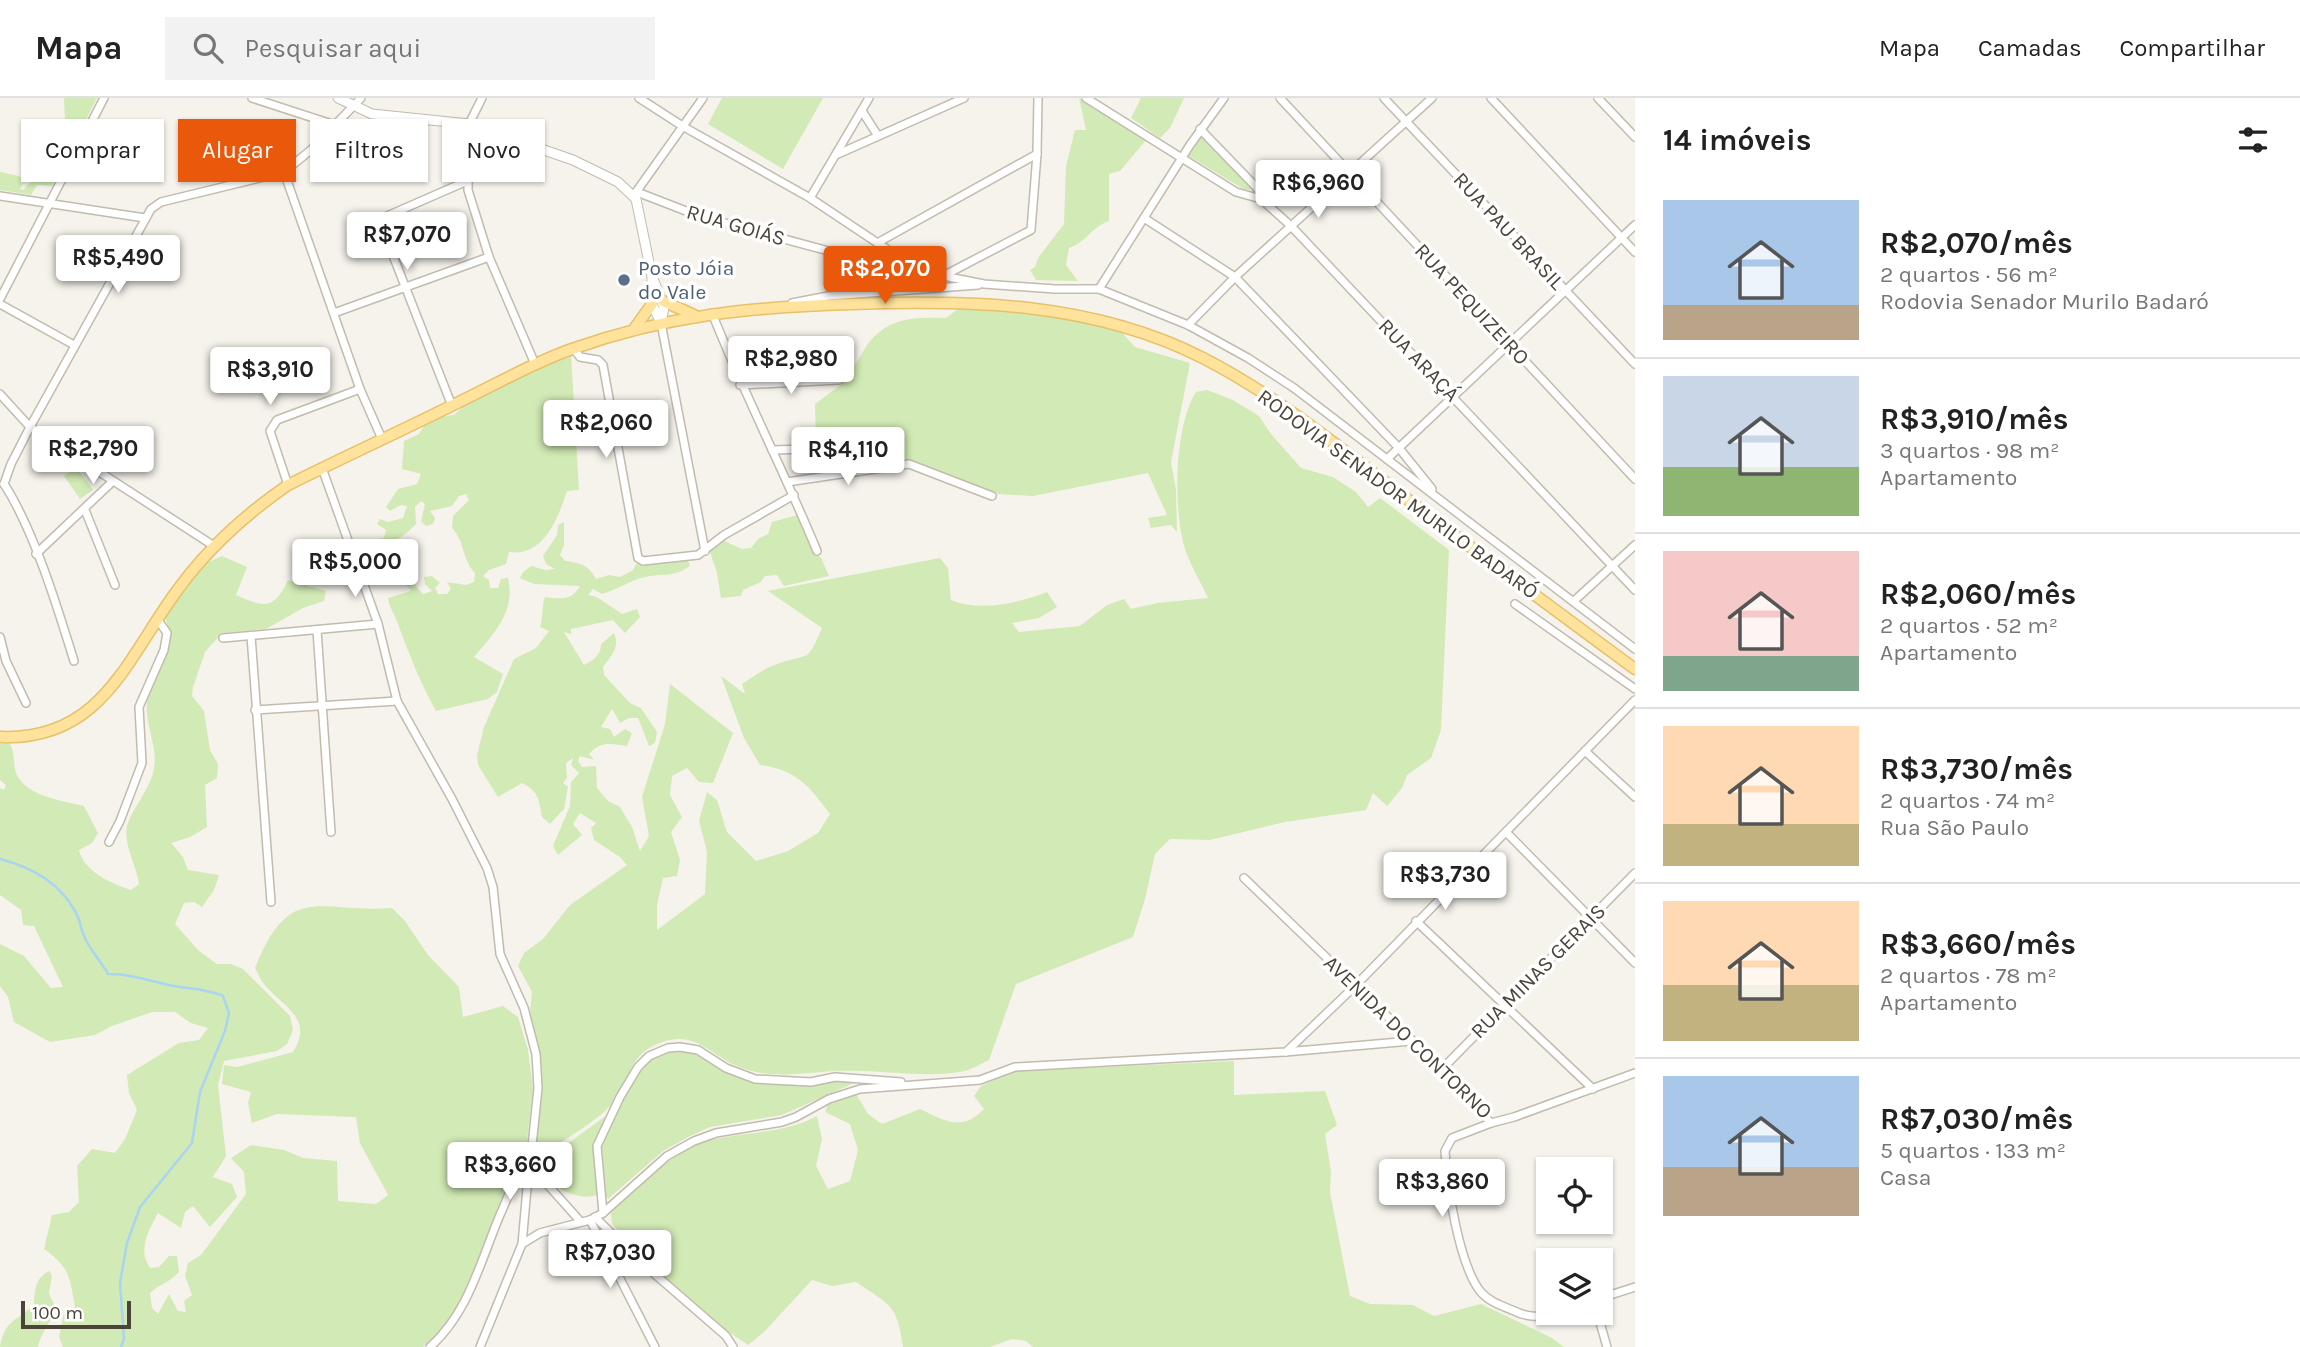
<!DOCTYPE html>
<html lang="pt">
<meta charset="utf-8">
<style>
body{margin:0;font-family:Karla,sans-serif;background:#f2f2f2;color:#222;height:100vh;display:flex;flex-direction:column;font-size:26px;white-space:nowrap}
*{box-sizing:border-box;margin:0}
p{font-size:23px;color:#767676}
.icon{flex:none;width:38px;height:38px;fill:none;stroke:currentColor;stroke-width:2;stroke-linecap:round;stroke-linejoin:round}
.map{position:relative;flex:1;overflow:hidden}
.panel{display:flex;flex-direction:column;background:#fff;width:665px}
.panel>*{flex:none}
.top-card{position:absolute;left:21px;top:21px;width:665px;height:63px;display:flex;gap:14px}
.controls{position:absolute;left:1536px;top:1059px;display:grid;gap:14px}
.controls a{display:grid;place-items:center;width:77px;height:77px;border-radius:0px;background:#fff;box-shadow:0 2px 5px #0004;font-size:35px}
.scale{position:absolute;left:21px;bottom:18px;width:110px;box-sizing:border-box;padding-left:7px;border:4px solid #4b4439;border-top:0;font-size:19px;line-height:24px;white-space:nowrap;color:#4b4439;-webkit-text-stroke:5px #fff;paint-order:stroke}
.price{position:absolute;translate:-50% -60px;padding:0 16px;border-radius:7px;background:#fff;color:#222;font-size:23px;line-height:46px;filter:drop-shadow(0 2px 4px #0008)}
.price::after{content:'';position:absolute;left:50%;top:42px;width:21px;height:16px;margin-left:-10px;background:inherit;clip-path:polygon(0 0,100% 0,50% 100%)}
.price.active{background:#ea580c;color:#fff}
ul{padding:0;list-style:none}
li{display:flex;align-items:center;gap:21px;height:175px;padding:0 28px}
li+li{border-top:2px solid #e0e0e0}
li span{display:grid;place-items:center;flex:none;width:196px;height:140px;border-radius:0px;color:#555}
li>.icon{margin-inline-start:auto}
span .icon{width:84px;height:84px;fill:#fffc;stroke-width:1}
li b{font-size:30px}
h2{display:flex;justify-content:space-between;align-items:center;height:84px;padding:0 28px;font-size:30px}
.pill{padding:0 24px;border-radius:0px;background:#fff;box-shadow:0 2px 5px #0004;font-size:24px;line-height:63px}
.pill.active{background:#ea580c;color:#fff}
header{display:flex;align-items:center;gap:42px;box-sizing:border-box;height:98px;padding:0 35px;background:#fff;border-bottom:2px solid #e0e0e0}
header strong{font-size:33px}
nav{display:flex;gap:38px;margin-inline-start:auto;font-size:24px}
.search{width:490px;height:63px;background:#f2f2f2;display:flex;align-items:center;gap:18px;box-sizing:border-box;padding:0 24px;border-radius:0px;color:#767676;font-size:26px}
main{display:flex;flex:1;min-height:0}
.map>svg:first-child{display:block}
.green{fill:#d2eab5}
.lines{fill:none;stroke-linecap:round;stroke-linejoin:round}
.stream{stroke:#a9d4f2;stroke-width:2.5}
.minor-casing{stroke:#c2bbae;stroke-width:10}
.tertiary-casing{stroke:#c2bbae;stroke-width:11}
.primary-casing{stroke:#e6c16a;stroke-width:13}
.minor{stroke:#fff;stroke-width:7}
.tertiary{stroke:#fff;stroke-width:9}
.primary{stroke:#ffe39c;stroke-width:10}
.service-dot{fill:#5c6f8a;stroke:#fff;stroke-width:2.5}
.labels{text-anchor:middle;stroke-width:7;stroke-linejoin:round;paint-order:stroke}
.street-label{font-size:21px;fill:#4b4439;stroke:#fff}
.service-label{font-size:21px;fill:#4e5e75;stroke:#fff;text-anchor:start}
</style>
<header>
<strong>Mapa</strong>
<div class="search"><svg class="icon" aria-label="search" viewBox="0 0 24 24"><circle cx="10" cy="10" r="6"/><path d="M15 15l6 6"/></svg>Pesquisar aqui</div>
<nav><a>Mapa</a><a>Camadas</a><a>Compartilhar</a></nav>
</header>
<main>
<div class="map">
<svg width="1635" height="1249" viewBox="0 0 1635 1249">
<rect width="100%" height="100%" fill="#f6f3ec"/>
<g class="green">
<path d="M64 0H97L52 88 37 87 31 97 0 92V74L19 78 24 83 20 91 24 92C38 71 74 57 60 27L65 22Z"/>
<polygon points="722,0 823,0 783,71 708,26"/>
<path d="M1079 0 1146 42 1120 73 1109 76V123C1091 129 1087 144 1069 150L1066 167 1078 183 1036 182 1030 172 1035 169 1038 160 1064 126 1066 68 1075 32H1086Z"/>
<polygon points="1141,0 1184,0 1170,30 1160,40 1131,20"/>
<polygon points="1203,37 1251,88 1251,91 1245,92 1189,58"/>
<path d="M962 208 1048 217 1119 231 1135 249 1190 265 1171 364 1176 392 1177 434 1171 427 1151 430 1148 420 1167 417 1148 375 1033 398 998 396 906 361 839 373 842 344H816L815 306 843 285 844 277C853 272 859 261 864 252 883 220 912 219 946 220Z"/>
<path d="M571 256 579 392 567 393C558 420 544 459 509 454L506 466 489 472 483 478 489 482 490 490H498L501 481 508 480C516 514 494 535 474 559L503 576 497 594 488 601 436 613C420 584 409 556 398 526 395 516 389 510 388 500L411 493 407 488 398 484 387 467 370 470 367 466 383 459C400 467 411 482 423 496L432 493 425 486 424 479 432 478 440 485 435 490 438 496H447L451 491 447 484 466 487 474 484 475 475C462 462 465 443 452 430L453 418 469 402 466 396 459 398 452 408 430 413 435 420 433 426 426 428 421 423 425 406 421 403 415 409 416 426C402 442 379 450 360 459L357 452 367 443 384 440 386 432 377 426 380 421 388 424 403 420 407 408 401 407 390 413 386 409 398 391 417 386 421 376 402 371 404 343 419 336 426 325 439 319 454 317 468 304Z"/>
<path d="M1207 292 1233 302 1259 318 1271 336 1301 370 1333 379 1356 394 1368 409 1380 400 1449 452 1441 632 1431 660 1407 677 1402 690 1387 708 1373 695 1366 712 1285 724 1210 742 1170 741 1155 756 1145 801 1133 839 1016 886 989 962C982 965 973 971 965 973 926 981 878 971 838 973 806 974 779 981 748 972 710 962 697 925 651 949 628 961 626 992 609 1009 593 1026 560 1044 540 1058L536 1046 542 995 541 964 530 916 532 894 518 868 524 855 543 841 570 807 627 767 620 759 594 742 591 730 596 725 580 715 573 726 582 737 558 757 553 748 570 708 571 684 579 675 571 667 573 660 566 665 567 680 563 685 568 689 564 711 550 726 542 719C539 701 538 693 522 685L498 699 478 667 477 657 484 629 514 561 536 550 549 533 540 529C544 518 541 509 545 499 560 501 572 503 580 488L534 486 520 480 523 474 531 468 546 472 555 471 546 466 543 458 557 437 558 427 564 424V447L560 457 565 463C580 464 589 468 596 481L609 477 620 479 633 472 636 466 688 463 690 468C672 480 664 475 645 479 630 482 617 492 602 496L593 491 588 497 597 499 622 516 637 511 640 519 625 535 613 522 571 531V536L564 534 584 567C593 562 601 558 601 546L614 535C620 549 612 557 603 569L604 577 630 605 641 610 657 634 655 645 649 648 638 620H629L620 625 612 611 601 629 610 631 614 639 625 631 632 635 627 648C613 646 600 642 589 656L594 662 580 658 578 663 582 669 596 668 597 690 608 703 620 709 632 729 640 753 649 738 642 699 665 626 670 586 733 635 713 685 699 684 687 670 672 678 670 697 682 719 671 734 680 762 677 778 663 780 657 807V832L705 796 707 754 699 723 707 694 717 702 727 734 756 763 788 753 818 735 830 716C809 688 797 672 760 667L744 640 721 578 745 596 742 586C753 579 765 570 777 566 810 554 806 567 822 530L768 493 940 460 948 470 951 502C979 514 1019 505 1047 494L1057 509 1039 520 1012 525 1019 534 1080 528 1107 507 1124 501 1131 511 1157 505 1208 500C1201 484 1191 469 1185 451 1173 413 1174 328 1196 294Z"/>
<polygon points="76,369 93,392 80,401 64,378"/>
<polygon points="801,416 812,442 812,452 821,460 829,478 784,488 777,477 765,478 761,484 743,492 741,498 721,500 717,475 709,451 722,442 742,451 751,450 758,441 768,436 772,424"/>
<path d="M222 458 247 469 236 497C263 509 274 513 288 482L326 493 324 503 303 510 266 531 222 535 205 554 193 589 192 598 204 613 210 652 218 666 217 680 205 687 207 729 190 739 171 745 183 759 188 772 219 777 214 792 202 809 194 804 184 805 175 826 199 853 217 866H231L243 871 290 918 293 932 287 946 277 953 224 963 218 987 226 1058 213 1079 232 1086 237 1099 210 1129 193 1108 185 1114 181 1130 158 1115C149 1132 137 1152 150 1170L159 1169 169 1158H177L179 1174C170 1184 160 1186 150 1195L152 1210 158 1216 169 1196 178 1213 186 1214 184 1203 192 1197 185 1178 188 1165 201 1157 246 1096 244 1074 231 1060 251 1047 284 1052 303 1060 337 1063 338 1103 376 1106 388 1097 360 1045 356 1019 277 1016 252 1025 248 1005 251 994 222 986 224 967 237 969 293 954C315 919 281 908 263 885 260 881 258 875 255 870 290 782 320 816 392 810L405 823 428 857 459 889 463 919 503 908 518 919 528 952 533 991 525 1059 509 1081 471 1181 450 1223 423 1249H63L59 1239 64 1215 75 1209C70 1180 70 1169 44 1151L52 1117 69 1114 79 1104 77 1068 92 1051 115 1055 125 1041 137 1012 129 995 127 977 179 945 199 942 208 930 191 925 175 914H152L112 928 95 937 50 944 14 924 8 899 0 888V846L24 858 51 890 63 889 34 828 23 827 21 812 0 797V690L4 692 6 687 0 682V646H10C16 657 12 669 18 679 30 699 64 703 84 708L98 735 92 745 79 752C83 773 112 786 131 792L139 786C137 768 123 747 127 728 133 708 151 691 154 670 158 648 145 628 147 606 150 571 179 558 165 519L206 465Z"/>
<polygon points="669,952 697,955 756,983 861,982 782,1017 710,1029 690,1038 663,1053 608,1101 605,1095 602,1048 613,1019 642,971 652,960"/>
<path d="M1234 963V997L1325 993 1337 1027 1325 1036 1331 1074 1330 1094 1350 1198 1370 1206 1413 1207 1434 1218 1481 1206 1552 1240 1564 1249H1033L1026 1243 1012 1241 990 1249H903C897 1206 891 1208 856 1184L832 1188 812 1182 764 1234 748 1247 723 1230 640 1157 612 1126 611 1115C628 1093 679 1051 706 1043 743 1033 782 1037 817 1018L822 1041 816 1068 828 1091 850 1083 858 1052 850 1026 825 1014 828 1006 856 996 868 1016 882 1026 920 1011C945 1023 962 1034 984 1011L974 998 981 988 1015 973Z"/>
<path d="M607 1017 595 1048 599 1096C579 1106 546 1086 536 1069Z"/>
<path d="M49 1173 52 1178 49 1195 56 1211C51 1224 40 1236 38 1249H0C5 1222 16 1223 34 1207 35 1192 35 1180 49 1173Z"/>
</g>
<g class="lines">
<path class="stream" d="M0 761C31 769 59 784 75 813 81 823 81 835 87 844 93 855 102 865 108 876 130 876 148 882 169 887 187 891 205 890 223 898L229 915 225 933 200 994 192 1045 140 1109 127 1145 120 1185 124 1241 121 1249"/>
<g class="minor-casing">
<g id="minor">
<polyline points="252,0 335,27"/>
<polyline points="482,0 469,26 468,92 489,159 535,266"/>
<polyline points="639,0 684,29 810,100 915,170"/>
<polyline points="1086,0 1236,94 1261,101 1291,128 1635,492"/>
<polyline points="1280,0 1635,381"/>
<polyline points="1384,0 1635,266"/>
<polyline points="1491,0 1635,154"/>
<polyline points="1598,0 1635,39"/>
<polyline points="862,13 878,38"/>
<polyline points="1200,31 1258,91 1261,101"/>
<polyline points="838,56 964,0"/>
<polyline points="284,74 360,291 382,341"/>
<polyline points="637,94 699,118 862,162 984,186 1055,191 1099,191 1188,227 1248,260 1294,290 1635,551"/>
<polyline points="634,97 703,0"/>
<polyline points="0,98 145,120"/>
<polyline points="810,100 869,0"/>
<polyline points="1144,120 1235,179 1399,350 1432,391"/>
<polyline points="879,144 1037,56"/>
<polyline points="945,177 1031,132 1037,56 1038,0"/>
<polyline points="1099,191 1190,47 1224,0"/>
<polyline points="0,201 104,0"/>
<polyline points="792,205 828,198 978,187"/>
<polyline points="0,206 74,247"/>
<polyline points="334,215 489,159"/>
<path d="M712 215C744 296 784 373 817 453"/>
<polyline points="661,225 705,453"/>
<polyline points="1188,227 1235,179 1432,0"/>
<polyline points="573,250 580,259 598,262 603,267 638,460 643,463 698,457 724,437 794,397"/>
<polyline points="740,287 839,282"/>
<polyline points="0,296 30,329 214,448"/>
<polyline points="452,308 383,132 387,118 467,83"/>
<polyline points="772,352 839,350"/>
<polyline points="1387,361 1635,127"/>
<polyline points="322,370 378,526 397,603 452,701 487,770 493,789 500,856 524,910 536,956 538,990 530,1067 580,1123"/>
<polyline points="787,384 909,366 992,398"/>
<polyline points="4,386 11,366 30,329 151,111 161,104 284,74 312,51 361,0"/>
<path d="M4 386C34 432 58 511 74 563"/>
<polyline points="288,387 270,333 277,322 360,291"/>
<polyline points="85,412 115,487"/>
<polyline points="36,456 112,384"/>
<polyline points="1574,503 1635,447"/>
<polyline points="1515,506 1635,591"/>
<polyline points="317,532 331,734"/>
<polyline points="251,538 271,804"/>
<polyline points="0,539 6,563 26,605"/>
<polyline points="223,540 378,526"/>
<polyline points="255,612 397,603"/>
<polyline points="1585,653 1635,699"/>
<polyline points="1506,734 1635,865"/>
<polyline points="109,744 120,723 142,665 139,609 164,552 167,535 158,522"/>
<polyline points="1244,780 1442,971 1491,1025 1514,1019 1635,975"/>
<polyline points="1416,823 1593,991"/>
<polyline points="1286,954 1355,888 1635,602"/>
<polyline points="1442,971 1635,775"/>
<path d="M1491 1025 1452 1040 1445 1053C1447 1088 1459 1166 1480 1193 1488 1203 1500 1207 1512 1212 1528 1220 1541 1220 1558 1214"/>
<polyline points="603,1115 597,1048 620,999 638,969 649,958 668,950 680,949 698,952 726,970 755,981 811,984 835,979 901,984"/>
<polyline points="595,1119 635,1159 726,1238 733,1249"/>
<polyline points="590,1122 655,1249"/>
<polyline points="522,1146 529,1068"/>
<polyline points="1601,1200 1635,1189"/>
<polyline points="1597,1214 1607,1249"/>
<path d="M430 1249C469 1214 480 1164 500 1117 511 1093 510 1086 530 1067"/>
<polyline points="480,1249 522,1146 540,1135 590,1122 603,1115 667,1058 694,1043 716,1035 782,1024 796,1019 829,1001 860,991 980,982 1015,969 1285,954 1411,943"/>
</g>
</g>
<g class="tertiary-casing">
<g id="tertiary">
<polyline points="338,0 372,16 469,26 573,62 618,84 636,101 652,179 652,206 661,225"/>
<polyline points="653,181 664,209 661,225"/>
</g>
</g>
<g class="primary-casing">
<g id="primary">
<polyline points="663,203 694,217"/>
<polyline points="634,231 652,206"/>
<path d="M0 639C103 643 127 559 179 490 209 449 246 416 288 387 344 359 401 333 457 305 495 287 532 265 572 251 668 217 751 209 852 206 973 202 1093 204 1203 260 1277 298 1342 351 1407 401 1482 458 1559 515 1635 571"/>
</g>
</g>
<use href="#minor" class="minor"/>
<use href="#tertiary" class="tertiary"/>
<use href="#primary" class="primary"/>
</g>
<circle class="service-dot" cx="624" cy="182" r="7"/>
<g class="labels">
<g class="street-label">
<text transform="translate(736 127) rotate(16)" y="7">RUA GOIÁS</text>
<text transform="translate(1509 133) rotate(47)" y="7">RUA PAU BRASIL</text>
<text transform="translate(1472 206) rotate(47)" y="7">RUA PEQUIZEIRO</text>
<text transform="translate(1419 262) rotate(46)" y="7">RUA ARAÇÁ</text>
<text transform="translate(1398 396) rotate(36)" y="7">RODOVIA SENADOR MURILO BADARÓ</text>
<text transform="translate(1538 873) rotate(-45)" y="7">RUA MINAS GERAIS</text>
<text transform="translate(1408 939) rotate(44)" y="7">AVENIDA DO CONTORNO</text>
</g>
<g class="service-label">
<text x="638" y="177">Posto Jóia<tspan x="638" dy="24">do Vale</tspan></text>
</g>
</g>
</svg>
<div class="controls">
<a><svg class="icon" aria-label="locate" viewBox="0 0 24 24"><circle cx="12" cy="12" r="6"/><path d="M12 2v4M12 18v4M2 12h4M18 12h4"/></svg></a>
<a><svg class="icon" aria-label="layers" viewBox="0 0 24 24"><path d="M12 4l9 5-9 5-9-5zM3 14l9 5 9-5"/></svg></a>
</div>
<div class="scale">100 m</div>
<b class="price" style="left:1318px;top:122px">R$6,960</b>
<b class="price" style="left:407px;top:174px">R$7,070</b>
<b class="price" style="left:118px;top:197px">R$5,490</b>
<b class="price active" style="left:885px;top:208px">R$2,070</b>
<b class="price" style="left:791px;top:298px">R$2,980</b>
<b class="price" style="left:270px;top:309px">R$3,910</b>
<b class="price" style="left:606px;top:362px">R$2,060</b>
<b class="price" style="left:93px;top:388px">R$2,790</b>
<b class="price" style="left:848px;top:389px">R$4,110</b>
<b class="price" style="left:355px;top:501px">R$5,000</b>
<b class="price" style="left:1445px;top:814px">R$3,730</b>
<b class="price" style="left:510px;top:1104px">R$3,660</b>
<b class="price" style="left:1442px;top:1121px">R$3,860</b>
<b class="price" style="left:610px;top:1192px">R$7,030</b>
<div class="top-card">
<a class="pill">Comprar</a>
<a class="pill active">Alugar</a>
<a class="pill">Filtros</a>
<a class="pill">Novo</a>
</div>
</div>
<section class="panel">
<h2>14 imóveis<svg class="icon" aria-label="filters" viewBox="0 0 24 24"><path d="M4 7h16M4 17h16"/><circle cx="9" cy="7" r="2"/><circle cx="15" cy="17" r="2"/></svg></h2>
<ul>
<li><span style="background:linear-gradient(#a9c7e8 75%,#b9a48a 0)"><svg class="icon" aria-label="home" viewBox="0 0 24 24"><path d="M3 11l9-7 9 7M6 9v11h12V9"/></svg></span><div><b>R$2,070/mês</b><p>2 quartos · 56 m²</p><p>Rodovia Senador Murilo Badaró</p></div></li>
<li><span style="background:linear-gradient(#c9d6e8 65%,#8fb573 0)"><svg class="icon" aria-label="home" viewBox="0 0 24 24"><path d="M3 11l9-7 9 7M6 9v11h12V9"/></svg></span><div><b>R$3,910/mês</b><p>3 quartos · 98 m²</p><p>Apartamento</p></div></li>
<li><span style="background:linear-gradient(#f6c9c9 75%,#7fa58c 0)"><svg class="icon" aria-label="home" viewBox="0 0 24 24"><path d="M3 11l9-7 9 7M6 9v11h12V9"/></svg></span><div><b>R$2,060/mês</b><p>2 quartos · 52 m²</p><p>Apartamento</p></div></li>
<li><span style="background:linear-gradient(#ffd9b3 70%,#c2b280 0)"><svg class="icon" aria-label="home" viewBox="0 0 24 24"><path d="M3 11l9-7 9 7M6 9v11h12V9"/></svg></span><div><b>R$3,730/mês</b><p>2 quartos · 74 m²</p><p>Rua São Paulo</p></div></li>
<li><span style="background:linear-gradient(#ffd9b3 60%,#c2b280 0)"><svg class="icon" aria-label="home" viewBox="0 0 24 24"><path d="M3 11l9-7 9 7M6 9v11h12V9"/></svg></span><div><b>R$3,660/mês</b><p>2 quartos · 78 m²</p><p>Apartamento</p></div></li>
<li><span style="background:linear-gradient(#a9c7e8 65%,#b9a48a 0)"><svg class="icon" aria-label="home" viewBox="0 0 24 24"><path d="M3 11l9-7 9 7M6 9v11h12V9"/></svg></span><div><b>R$7,030/mês</b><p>5 quartos · 133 m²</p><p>Casa</p></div></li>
</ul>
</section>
</main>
